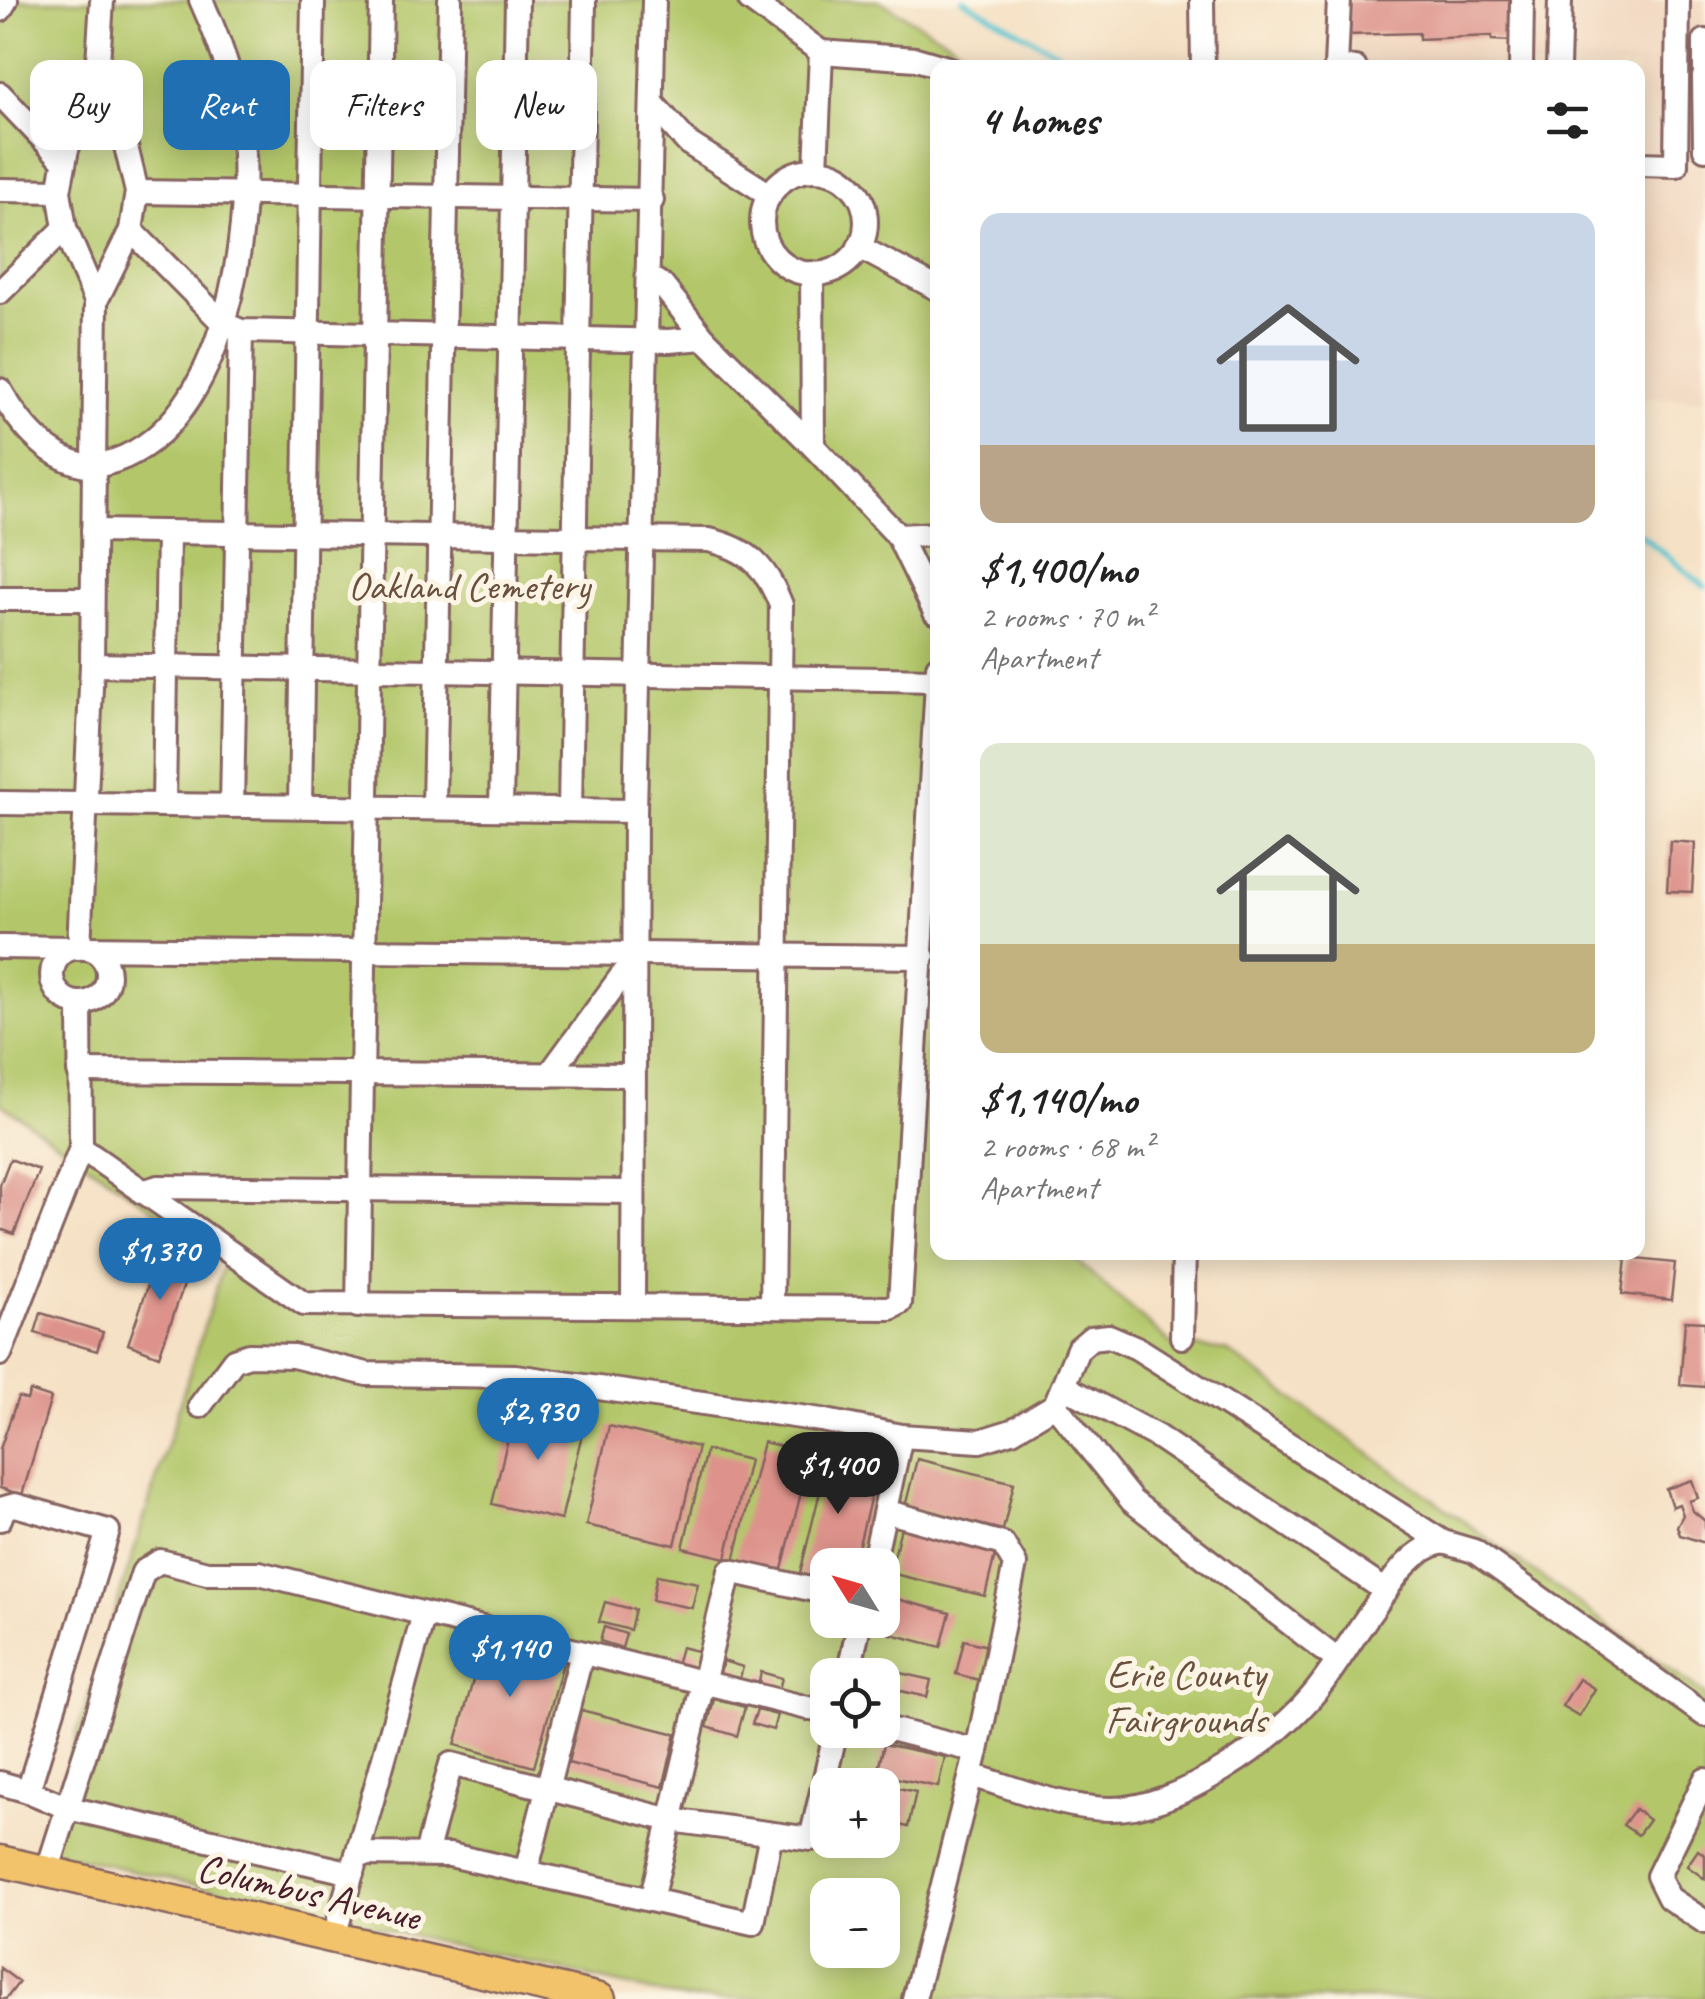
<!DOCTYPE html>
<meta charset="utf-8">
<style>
body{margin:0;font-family:Caveat,sans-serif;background:#f2f2f2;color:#222;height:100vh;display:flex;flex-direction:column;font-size:38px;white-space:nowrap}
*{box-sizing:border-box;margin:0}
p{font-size:32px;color:#767676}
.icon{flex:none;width:55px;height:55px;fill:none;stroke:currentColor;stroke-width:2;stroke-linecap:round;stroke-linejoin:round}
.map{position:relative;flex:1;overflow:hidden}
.details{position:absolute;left:930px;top:60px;width:715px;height:1200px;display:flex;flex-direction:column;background:#fff;border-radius:20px;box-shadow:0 5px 25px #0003}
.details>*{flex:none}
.top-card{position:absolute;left:30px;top:60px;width:750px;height:90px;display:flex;gap:20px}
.needle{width:65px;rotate:307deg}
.fabs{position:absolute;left:810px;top:1548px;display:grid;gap:20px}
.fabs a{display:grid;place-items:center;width:90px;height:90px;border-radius:20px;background:#fff;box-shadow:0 5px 25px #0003;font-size:50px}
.price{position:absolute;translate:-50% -85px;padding:0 22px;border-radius:35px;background:#1f6fb2;color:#fff;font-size:32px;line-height:65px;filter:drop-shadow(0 2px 5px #0008)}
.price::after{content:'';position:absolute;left:50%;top:60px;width:30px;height:22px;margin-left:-15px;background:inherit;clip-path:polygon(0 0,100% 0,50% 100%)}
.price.active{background:#222;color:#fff}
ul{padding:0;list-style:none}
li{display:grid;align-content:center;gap:20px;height:530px;padding:0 50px}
li span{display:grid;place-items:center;height:310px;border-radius:20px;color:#555}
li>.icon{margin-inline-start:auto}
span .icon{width:180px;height:180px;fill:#fffc;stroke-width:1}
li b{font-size:42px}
h2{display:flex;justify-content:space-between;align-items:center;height:120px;padding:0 50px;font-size:42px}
.chip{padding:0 35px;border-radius:20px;background:#fff;box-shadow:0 5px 25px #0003;font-size:35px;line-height:90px}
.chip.active{background:#1f6fb2;color:#fff}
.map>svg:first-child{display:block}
.built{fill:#f1d5bd}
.green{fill:#b3c76b;stroke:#7e734b;stroke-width:2.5;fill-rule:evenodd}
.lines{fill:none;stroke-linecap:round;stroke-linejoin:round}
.stream{stroke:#5ac6d3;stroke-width:5}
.building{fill:#dd938b}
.minor-casing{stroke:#866361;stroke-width:28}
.major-casing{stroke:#866361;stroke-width:35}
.minor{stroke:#fff;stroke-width:22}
.major{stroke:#f2c36a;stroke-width:30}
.labels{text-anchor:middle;stroke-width:10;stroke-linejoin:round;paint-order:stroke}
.park-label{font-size:40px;fill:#6a513e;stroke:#fcf5e5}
.street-label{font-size:40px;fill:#4a1f2b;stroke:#fcf5e5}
</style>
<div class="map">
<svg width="1705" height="1999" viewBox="0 0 1705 1999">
<rect width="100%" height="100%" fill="#fcf5e5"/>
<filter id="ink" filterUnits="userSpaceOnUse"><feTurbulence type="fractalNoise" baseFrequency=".01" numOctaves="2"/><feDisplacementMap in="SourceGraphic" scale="20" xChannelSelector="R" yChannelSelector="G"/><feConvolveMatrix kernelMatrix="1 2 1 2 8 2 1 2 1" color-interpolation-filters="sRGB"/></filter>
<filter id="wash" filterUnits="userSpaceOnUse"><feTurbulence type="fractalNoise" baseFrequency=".0048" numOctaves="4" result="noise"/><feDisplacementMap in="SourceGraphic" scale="40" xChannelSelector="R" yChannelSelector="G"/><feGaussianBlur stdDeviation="2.25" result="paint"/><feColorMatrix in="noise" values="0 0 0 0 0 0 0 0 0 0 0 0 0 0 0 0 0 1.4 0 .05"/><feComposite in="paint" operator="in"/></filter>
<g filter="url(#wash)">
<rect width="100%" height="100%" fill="#f5e1c5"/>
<polygon class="built" points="1329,0 1705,0 1705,399 1638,398 1638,68 1328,68"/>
<path class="green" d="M0 0H878L985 62 986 67 938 68V1252L1068 1253 1171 1344 1227 1351 1705 1695V1999H684L41 1849 225 1259 0 1103ZM828 1565H882V1620H828ZM828 1675H882V1730H828ZM828 1785H882V1840H828ZM828 1895H882V1950H828Z"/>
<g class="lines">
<g class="stream">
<polyline points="963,0 1085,68"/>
<polyline points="1638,532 1705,587"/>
</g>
</g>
<g id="blocks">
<g class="building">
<polygon points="1348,0 1516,0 1515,41 1492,40 1492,36 1419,39 1419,33 1347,35"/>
<polygon points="1670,841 1695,843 1692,892 1667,891"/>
<polygon points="10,1159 39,1170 14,1234 0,1229 0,1185"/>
<polygon points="160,1251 192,1262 159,1356 128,1344"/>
<polygon points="1626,1258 1675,1263 1671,1300 1622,1294"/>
<polygon points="41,1313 103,1332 97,1351 35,1333"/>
<polygon points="1685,1321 1705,1322 1705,1387 1680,1385"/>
<polygon points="30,1391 51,1398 22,1495 0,1488 0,1449 18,1397 27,1400"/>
<polygon points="516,1405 585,1422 561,1520 492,1504"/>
<polygon points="609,1426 698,1447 675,1545 586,1525"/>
<polygon points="763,1442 811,1453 781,1573 734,1561"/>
<polygon points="706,1450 749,1460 726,1558 683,1548"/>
<polygon points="829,1455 878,1467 854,1565 828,1565 828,1584 799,1577"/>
<polygon points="917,1459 1014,1483 1003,1530 905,1507"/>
<polygon points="1692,1480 1698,1498 1689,1501 1693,1511 1705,1521 1705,1543 1680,1535 1677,1526 1683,1515 1679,1504 1672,1507 1666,1489"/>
<polygon points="902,1523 997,1546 985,1596 890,1573"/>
<polygon points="657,1575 698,1583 692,1608 652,1600"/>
<polygon points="885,1596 950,1613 941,1647 876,1630 882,1620"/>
<polygon points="605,1602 635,1610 630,1630 599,1622"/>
<polygon points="604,1627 626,1634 622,1648 600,1641"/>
<polygon points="486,1634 565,1656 534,1767 455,1745"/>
<polygon points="964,1640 987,1646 979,1680 956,1674"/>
<polygon points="681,1647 701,1652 696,1670 676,1665"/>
<polygon points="723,1661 743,1667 739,1681 719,1676"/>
<polygon points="761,1672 782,1678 778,1693 758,1687"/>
<polygon points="901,1673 931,1680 927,1697 897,1690"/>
<polygon points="1579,1679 1595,1689 1579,1716 1562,1706"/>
<polygon points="714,1699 745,1707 737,1736 707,1727"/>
<polygon points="581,1710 676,1734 663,1787 568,1763"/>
<polygon points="757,1710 777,1715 773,1730 752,1724"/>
<polygon points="884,1744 945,1757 938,1787 877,1774"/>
<polygon points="882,1784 916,1792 908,1827 882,1821"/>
<polygon points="1635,1809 1649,1820 1638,1835 1623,1825"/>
<polygon points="1698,1850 1705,1855 1705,1879 1687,1866"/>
<polygon points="0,1968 19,1982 6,1999 0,1999"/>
</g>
</g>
</g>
<g filter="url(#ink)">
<use href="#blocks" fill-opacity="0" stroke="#866361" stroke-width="2.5"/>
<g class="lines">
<g class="minor-casing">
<g id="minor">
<polyline points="750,0 821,52 816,169"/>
<polyline points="1202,0 1203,68"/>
<polyline points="1339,0 1336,67 1355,68"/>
<polyline points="0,10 6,0"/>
<polyline points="1705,41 1705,77"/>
<polyline points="821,52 916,59 947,68"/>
<polyline points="1521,68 1522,0"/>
<polyline points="1558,68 1560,0"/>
<polyline points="1704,77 1705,149"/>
<polyline points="0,94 64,161"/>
<polyline points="654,105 688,143 770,195"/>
<polyline points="1638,164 1676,165 1678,0"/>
<circle cx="814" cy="222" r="52"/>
<polyline points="0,190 59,191"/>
<polyline points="137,192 652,200"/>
<polyline points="131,230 224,324 241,331 669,341 704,338"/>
<polyline points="859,247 938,289"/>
<polyline points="812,273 813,446 898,536 938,534"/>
<polyline points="649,277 662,285 704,338 813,446"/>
<polyline points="0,292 65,228"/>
<polyline points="96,301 65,228 59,191 67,149 97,78 102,0"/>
<path d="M0 390C20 425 51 463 94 466L96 301 131 230 137 192 121 126 97 78"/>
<path d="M93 531 709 540C749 549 766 567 781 605L772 1307"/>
<polyline points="898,536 935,612"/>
<polyline points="0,599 92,599"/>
<polyline points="92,665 937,680"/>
<polyline points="0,803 635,811"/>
<polyline points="164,805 168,533"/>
<polyline points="232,806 241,331"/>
<polyline points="300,806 313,0"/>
<polyline points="434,807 450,0"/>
<polyline points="501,808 517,0"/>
<polyline points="570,809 584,0"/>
<polyline points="0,947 74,948"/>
<circle cx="80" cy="975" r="28"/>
<path d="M79 948 92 665 94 466C216 447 249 257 244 154 242 102 223 48 201 0"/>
<polyline points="84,948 923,957"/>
<polyline points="80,1003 81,1148 304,1304 891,1308 900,1303 938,667"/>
<polyline points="79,1071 633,1075"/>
<polyline points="549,1075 636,956"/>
<polyline points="142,1192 158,1187 631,1192"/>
<polyline points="633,1305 635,811 654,0"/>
<polyline points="358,1306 381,0"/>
<polyline points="1182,1337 1184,1252"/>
<polyline points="0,1354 81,1148"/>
<polyline points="1065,1387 1158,1437 1386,1591"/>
<polyline points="1055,1405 1132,1501 1336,1659"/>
<polyline points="200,1406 234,1360 249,1355 293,1356 367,1374 515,1376 821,1420 901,1436 980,1441 1012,1431 1055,1405 1078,1349 1091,1338 1109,1336 1137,1348 1443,1542 1474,1551 1705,1715"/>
<polyline points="885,1511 1003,1544 1015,1564 977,1751 914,1999"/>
<polyline points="0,1519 4,1508 15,1505 108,1531 28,1791 0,1783"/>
<polyline points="873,1565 901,1436"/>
<polyline points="848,1675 860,1620"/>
<polyline points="882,1727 977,1751"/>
<path d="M971 1775C1015 1788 1064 1809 1111 1809 1178 1809 1276 1742 1317 1690 1337 1665 1354 1635 1373 1609 1391 1583 1410 1549 1443 1542"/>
<polyline points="1705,1780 1658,1876 1669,1898 1705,1922"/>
<polyline points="28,1791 68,1808 352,1873"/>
<polyline points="357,1854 450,1855 753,1923 771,1834"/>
<polyline points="426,1854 451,1764 671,1820 811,1839 836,1730"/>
<polyline points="47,1872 143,1572 160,1561 207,1573 259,1573 828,1713"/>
<polyline points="526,1872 582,1653"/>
<polyline points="651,1900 730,1571 828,1593"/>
<polyline points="334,1937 424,1614"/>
</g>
</g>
<g class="major-casing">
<polyline id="major" points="0,1861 600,1999"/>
</g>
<use href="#minor" class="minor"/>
<use href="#major" class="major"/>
</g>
</g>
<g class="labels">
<g class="park-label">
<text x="469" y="599">Oakland Cemetery</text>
<text x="1186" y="1687">Erie County<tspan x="1186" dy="46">Fairgrounds</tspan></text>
</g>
<g class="street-label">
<text transform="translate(309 1891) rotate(13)" y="14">Columbus Avenue</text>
</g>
</g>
</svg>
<div class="fabs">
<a><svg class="needle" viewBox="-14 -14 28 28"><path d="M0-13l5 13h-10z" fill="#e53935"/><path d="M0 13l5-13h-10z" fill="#767676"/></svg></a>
<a><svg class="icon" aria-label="locate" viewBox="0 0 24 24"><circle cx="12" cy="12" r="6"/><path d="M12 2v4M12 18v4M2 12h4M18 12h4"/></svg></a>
<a>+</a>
<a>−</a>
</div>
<b class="price" style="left:160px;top:1303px">$1,370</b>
<b class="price" style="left:538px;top:1463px">$2,930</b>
<b class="price active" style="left:838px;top:1517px">$1,400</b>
<b class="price" style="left:510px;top:1700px">$1,140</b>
<div class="top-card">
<a class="chip">Buy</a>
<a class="chip active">Rent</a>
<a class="chip">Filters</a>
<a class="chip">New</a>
</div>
<section class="details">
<h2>4 homes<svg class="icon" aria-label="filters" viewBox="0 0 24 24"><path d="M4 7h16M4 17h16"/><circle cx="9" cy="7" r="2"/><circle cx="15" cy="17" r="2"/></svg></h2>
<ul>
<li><span style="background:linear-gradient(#c9d6e8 75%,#b9a48a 0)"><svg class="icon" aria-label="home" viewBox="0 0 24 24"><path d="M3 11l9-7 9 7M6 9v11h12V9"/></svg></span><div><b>$1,400/mo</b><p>2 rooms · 70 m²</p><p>Apartment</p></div></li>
<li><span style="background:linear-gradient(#dfe7d0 65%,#c2b280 0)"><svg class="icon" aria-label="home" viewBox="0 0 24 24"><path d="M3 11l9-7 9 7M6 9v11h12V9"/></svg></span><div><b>$1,140/mo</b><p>2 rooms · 68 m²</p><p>Apartment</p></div></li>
</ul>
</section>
</div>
